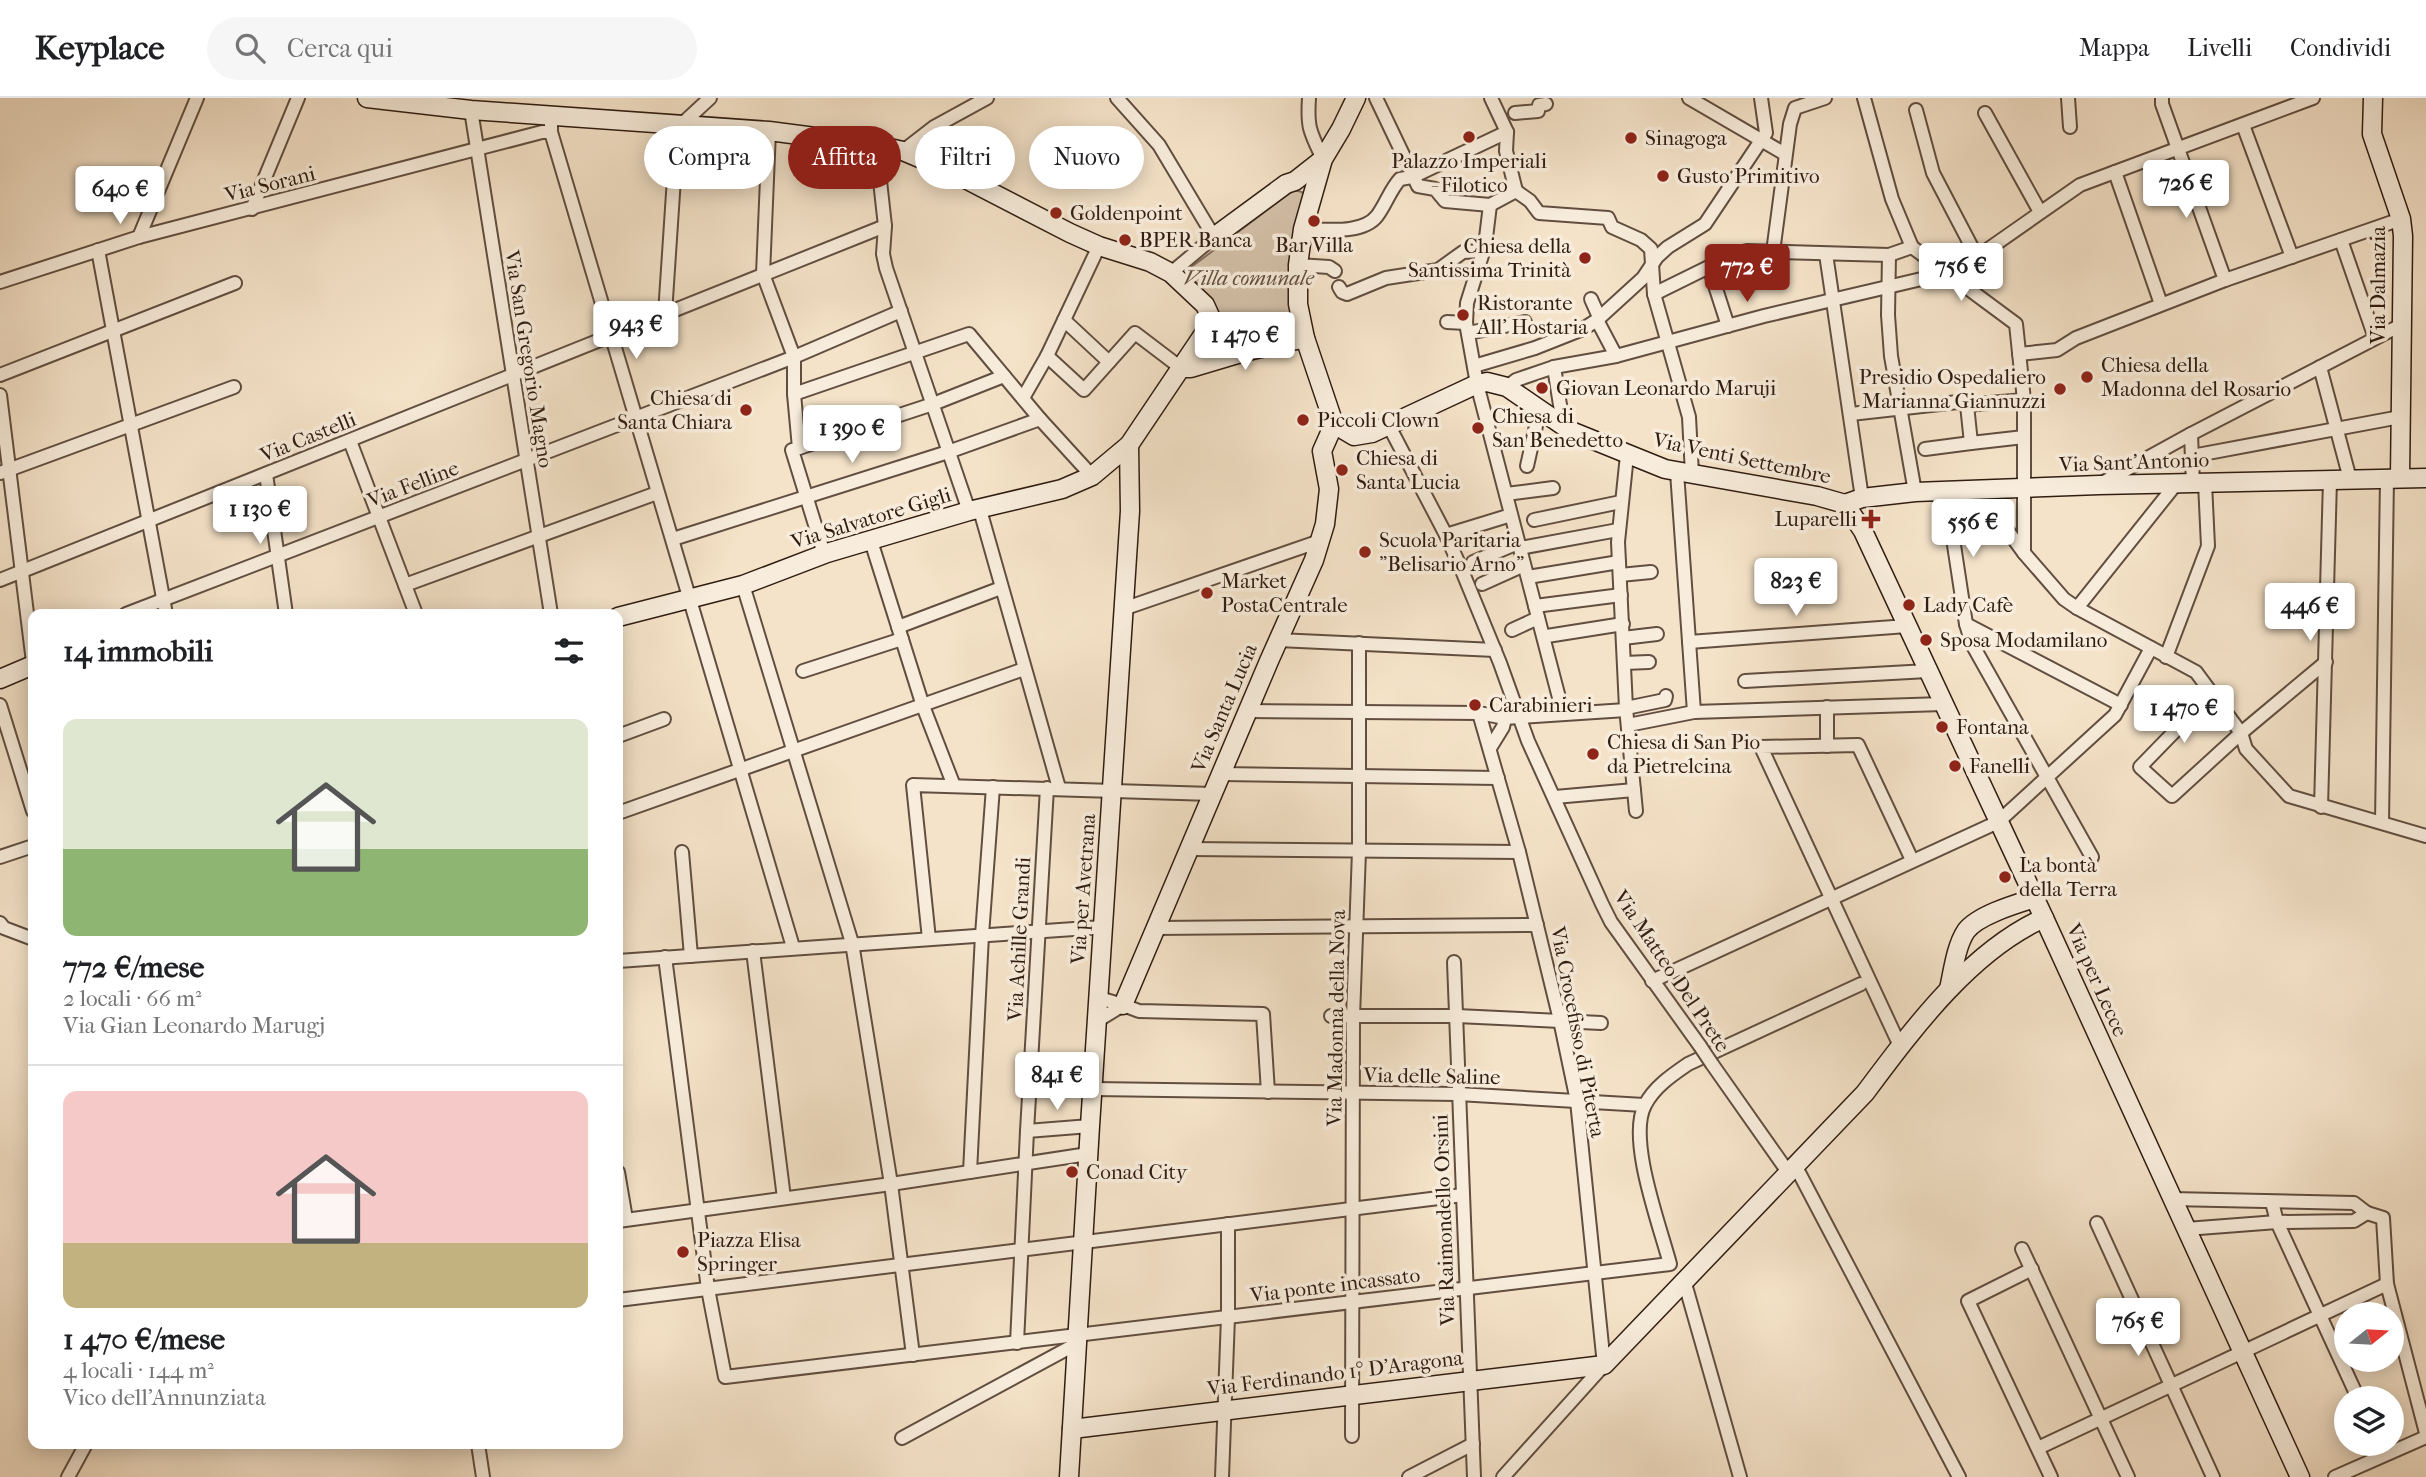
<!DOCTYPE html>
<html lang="it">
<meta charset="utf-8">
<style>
body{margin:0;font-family:"IM FELL French Canon",serif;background:#f6f6f6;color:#202124;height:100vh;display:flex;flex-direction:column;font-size:26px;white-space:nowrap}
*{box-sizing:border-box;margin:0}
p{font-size:23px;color:#757577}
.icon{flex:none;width:38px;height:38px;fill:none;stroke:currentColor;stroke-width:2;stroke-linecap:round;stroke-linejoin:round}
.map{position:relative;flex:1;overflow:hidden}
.side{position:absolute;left:28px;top:511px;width:595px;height:840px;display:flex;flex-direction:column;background:#fff;border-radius:14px;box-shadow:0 4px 18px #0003}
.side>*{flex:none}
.hud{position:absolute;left:644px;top:28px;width:665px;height:63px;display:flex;gap:14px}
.needle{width:46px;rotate:72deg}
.buttons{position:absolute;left:2334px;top:1204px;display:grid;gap:14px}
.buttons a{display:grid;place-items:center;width:70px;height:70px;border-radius:50%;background:#fff;box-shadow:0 4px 18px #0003;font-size:35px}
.price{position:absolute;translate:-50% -60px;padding:0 16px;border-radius:7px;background:#fff;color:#222;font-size:23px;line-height:46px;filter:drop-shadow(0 2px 4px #0008)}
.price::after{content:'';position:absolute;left:50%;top:42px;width:21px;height:16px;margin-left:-10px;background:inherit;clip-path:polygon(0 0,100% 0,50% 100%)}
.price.selected{background:#8f2418;color:#fff}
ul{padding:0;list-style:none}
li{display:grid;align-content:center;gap:14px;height:371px;padding:0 35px}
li+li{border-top:2px solid #e0e0e0}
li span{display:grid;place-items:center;height:217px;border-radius:14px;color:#555}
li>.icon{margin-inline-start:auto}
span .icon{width:126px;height:126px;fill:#fffc;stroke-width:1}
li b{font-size:30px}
h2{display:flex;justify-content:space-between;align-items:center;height:84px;padding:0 35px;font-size:30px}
.chip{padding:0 24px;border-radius:32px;background:#fff;box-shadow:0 4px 18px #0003;font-size:24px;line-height:63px}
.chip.selected{background:#8f2418;color:#fff}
header{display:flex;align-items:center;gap:42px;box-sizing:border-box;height:98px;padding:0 35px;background:#fff;border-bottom:2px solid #e0e0e0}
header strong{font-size:33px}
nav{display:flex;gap:38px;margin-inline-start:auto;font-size:24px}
.search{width:490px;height:63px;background:#f6f6f6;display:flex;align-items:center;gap:18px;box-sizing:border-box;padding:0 24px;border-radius:38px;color:#757577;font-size:26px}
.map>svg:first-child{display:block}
.green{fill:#d4c1aa;stroke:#826f5e;stroke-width:2}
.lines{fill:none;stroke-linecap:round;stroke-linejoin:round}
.street-casing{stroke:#614e40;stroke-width:16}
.secondary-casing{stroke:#301d12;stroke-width:21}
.street{stroke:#f8eddc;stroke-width:12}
.secondary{stroke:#f8eddc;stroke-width:18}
.street-bridge-casing{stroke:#614e40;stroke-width:16;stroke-linecap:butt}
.street-bridge{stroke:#f8eddc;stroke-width:12}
.poi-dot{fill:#8f2418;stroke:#f8eddc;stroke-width:2.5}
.labels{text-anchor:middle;stroke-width:7;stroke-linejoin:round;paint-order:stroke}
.poi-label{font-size:21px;fill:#301d12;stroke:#f8eddc;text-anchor:start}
.street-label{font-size:21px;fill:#301d12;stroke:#f8eddc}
.park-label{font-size:21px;font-style:italic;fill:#614e40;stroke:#f8eddc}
</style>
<header>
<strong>Keyplace</strong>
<div class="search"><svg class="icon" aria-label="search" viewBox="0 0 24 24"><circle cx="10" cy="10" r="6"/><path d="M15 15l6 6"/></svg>Cerca qui</div>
<nav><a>Mappa</a><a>Livelli</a><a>Condividi</a></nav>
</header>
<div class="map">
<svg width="2426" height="1379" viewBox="0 0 2426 1379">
<rect width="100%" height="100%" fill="#f5e3c9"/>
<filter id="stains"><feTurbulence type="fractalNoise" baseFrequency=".00286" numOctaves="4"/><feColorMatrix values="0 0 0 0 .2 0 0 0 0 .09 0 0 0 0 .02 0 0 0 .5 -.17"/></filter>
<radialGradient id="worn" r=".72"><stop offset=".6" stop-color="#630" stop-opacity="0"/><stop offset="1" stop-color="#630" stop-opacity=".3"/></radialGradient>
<path class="green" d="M1294 92 1302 94 1305 100 1296 236 1199 259C1205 249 1212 239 1216 229 1224 210 1197 186 1186 173Z"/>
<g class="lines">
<g class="street-casing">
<g id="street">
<polyline points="1117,0 1159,47 1214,139 1171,175"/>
<path d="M1309 0C1307 30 1310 34 1323 61"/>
<polyline points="1376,0 1418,88 1435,91 1445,103 1490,107"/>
<polyline points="1491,0 1507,34"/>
<polyline points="1689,0 1785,56"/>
<polyline points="1864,0 1892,101 1912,149"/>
<polyline points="2068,0 2070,29"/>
<polyline points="2162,0 2162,6 2225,182"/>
<polyline points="471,12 551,516"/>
<polyline points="1916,12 1933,75 1977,159"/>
<polyline points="1515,15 1538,13 1539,7 1546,6"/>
<polyline points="1985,15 2040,114"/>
<polyline points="551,18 551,34 793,849"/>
<polyline points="2243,27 2292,159"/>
<polyline points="1507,34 1506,53 1516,93"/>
<polyline points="876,47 885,128 883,156 886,170 969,413"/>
<polyline points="903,53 934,29 987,0"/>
<polyline points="2115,74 2161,206"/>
<polyline points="1490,107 1485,148 1467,205 1466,225 1477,286 1563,615"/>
<polyline points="1490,107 1516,93 1530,103 1539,115 1608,120 1612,129 1641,142 1651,151 1654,196 1689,319 1692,376"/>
<polyline points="252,111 298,0"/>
<path d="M1303 131C1325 131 1362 137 1377 118 1386 106 1390 92 1400 81L1412 79 1507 34"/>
<polyline points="139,139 197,0"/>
<polyline points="2341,142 2375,240"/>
<polyline points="1912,149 2016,226 2024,302 2024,455"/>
<polyline points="98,152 166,516"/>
<polyline points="1773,154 1790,26 1795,10 1825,0"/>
<polyline points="1826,156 1862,400"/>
<polyline points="1889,157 1888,217 1891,258 1915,394"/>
<polyline points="1298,167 1329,169 1335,173"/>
<polyline points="1709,169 1728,228"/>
<polyline points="0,184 139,139 542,34 551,34"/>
<polyline points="1339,189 1342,194 1347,196 1386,180 1438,172 1463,154 1482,153"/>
<polyline points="1654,196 1735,156 1747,153 1889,157 1912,149"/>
<polyline points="1591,201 1599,219"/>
<polyline points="901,213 794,259 794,296 969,236 1040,321 1092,378"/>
<polyline points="665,216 677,35 682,26 710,0"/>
<polyline points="1064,222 1109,264"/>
<polyline points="1597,222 1616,258"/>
<polyline points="1447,224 1466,225"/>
<polyline points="1468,235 1525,224"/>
<polyline points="2019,256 2057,252 2076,240 2225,182 2401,121"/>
<polyline points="1047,258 1084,292 1135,235 1181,270"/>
<polyline points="1474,268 1535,250 1583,231 1597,222 1643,180 1657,159 1668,149 1705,126 1766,35 1761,0"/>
<polyline points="1554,269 1563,326"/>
<polyline points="2320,269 2350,381"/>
<polyline points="0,277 235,185"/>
<polyline points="1507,289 1516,282 1554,269 1616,258 1764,218 1947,175 1977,159 2080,87 2313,0"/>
<polyline points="794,296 799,350 792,352 824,456"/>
<polyline points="0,297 33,564"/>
<polyline points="1023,300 1047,258 1099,148"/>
<polyline points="1967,307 1971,345 2024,339"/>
<polyline points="1851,316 1958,304 1967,307 2024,302"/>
<polyline points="1389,328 1446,437 1463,475 1500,565 1528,643 1602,806 1611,824 1700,948"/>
<polyline points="2191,336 2193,386"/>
<polyline points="350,343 416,516"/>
<polyline points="799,350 933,306 1004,278"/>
<polyline points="1925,351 1971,345"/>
<polyline points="1627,357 1618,444 1626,610 1636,713"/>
<polyline points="2192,358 2400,319"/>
<polyline points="1527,368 1540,310"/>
<polyline points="1677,374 1694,614"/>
<polyline points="0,375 234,289"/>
<polyline points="266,376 286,516"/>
<polyline points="2102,385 2191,336 2401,227"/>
<polyline points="1932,395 1971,415 1992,421 2005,429 2024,455 2064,501 2077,510 2196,574 2241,635 2246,651 2289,698 2426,738"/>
<polyline points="1506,396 1553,390"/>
<polyline points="1947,401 1966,526 1972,546 2092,759"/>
<polyline points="980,412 1059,690"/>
<polyline points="1534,422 1621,404"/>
<polyline points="1446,437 1511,417"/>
<polyline points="673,441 948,354 1040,321"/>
<polyline points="871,443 923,608 954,688"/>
<polyline points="1520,450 1618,432"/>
<polyline points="1473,464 1518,445"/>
<polyline points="1620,477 1651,474"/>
<polyline points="1528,479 1619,464"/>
<polyline points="0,482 885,128"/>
<polyline points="1482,486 1524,467"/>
<polyline points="405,487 657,395"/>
<polyline points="743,487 852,845 891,1086 913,1257"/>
<polyline points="1535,508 1621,497"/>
<polyline points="2077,510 2176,386"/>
<polyline points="1123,511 1320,443"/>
<polyline points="126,516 794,259 763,176 769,33"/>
<polyline points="1966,526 2121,607"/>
<polyline points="898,529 1001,490"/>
<polyline points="1512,532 1538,520"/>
<polyline points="1547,538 1623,526"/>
<polyline points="1623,540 1657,536"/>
<polyline points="1278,542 1495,552"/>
<polyline points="1689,544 1907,528"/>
<polyline points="2166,559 2208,448 2205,385"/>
<polyline points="1624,565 1649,564"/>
<polyline points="803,573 902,541"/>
<polyline points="1745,583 1928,573"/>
<polyline points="2211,596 2140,669 2172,698 2241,635 2326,564"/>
<polyline points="0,607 33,713"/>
<polyline points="1626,610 1665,602 1666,598"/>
<polyline points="1247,613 1479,615 1505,620 1626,612"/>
<polyline points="1479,615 1519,754 1560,922 1577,1003 1604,1267 1503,1379"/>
<polyline points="1628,627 1694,614 1943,606"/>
<polyline points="618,638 664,621"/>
<polyline points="1827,648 1827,609"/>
<polyline points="1490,650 1503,629 1505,620"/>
<polyline points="1221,676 1498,680"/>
<polyline points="1555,699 1634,692"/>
<polyline points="2321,709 2330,382"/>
<polyline points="618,715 1024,571"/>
<polyline points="2382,724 2387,380"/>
<polyline points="1189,751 1519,754"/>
<polyline points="682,754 691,858"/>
<polyline points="0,759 33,748"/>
<polyline points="0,825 4,830 33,841"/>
<polyline points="1155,830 1537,827"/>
<polyline points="929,841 913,687 1212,696"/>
<polyline points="753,853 784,1100"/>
<path d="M665 859 708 1191 725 1279 1670 1166C1660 1128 1627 1041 1645 1007 1654 989 1672 977 1688 966L1861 886"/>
<polyline points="618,863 1103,829"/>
<polyline points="1454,864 1474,1379"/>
<polyline points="1652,883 1998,724 2115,617 2151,550"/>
<polyline points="1123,907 1139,913 1263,916 1268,994"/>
<polyline points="1331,918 1457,918 1601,925"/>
<polyline points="1097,923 1123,907 1099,900"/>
<polyline points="1900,948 1761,649 1858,647 1912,762"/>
<polyline points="1712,966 1788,1074"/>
<polyline points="1094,991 1458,996 1644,1007"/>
<polyline points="1027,1033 1090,1028"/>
<polyline points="1795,1067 1959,1379"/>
<polyline points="618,1074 626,1121"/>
<polyline points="970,1074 982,837 993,689"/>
<polyline points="2171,1101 2354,1105 2367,1115 2354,1123 2277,1124 2186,1131"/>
<polyline points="2272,1104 2277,1124 2358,1300"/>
<polyline points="2367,1115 2383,1120 2387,1186 2426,1335"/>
<polyline points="618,1123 891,1086 1088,1056"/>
<polyline points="2097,1125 2213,1379"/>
<polyline points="2022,1151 2128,1379"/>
<polyline points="2032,1171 1968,1203 2051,1379"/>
<polyline points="1684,1182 1740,1379"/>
<polyline points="618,1202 1463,1097"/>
<polyline points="1017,1245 1027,1033 1047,690"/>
<polyline points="1352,1338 1353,919 1359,753 1359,545"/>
<polyline points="902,1340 1078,1245"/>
<polyline points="478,1346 483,1379"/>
<polyline points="2038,1350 2387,1186"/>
<polyline points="68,1379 86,1346"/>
<polyline points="1222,1379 1228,1219 1228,1126"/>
<polyline points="1409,1379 1473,1346"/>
<polyline points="2335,1379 2426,1339"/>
</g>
</g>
<g class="secondary-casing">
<g id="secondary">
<polyline points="367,0 471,12 769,33 876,47 903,53 948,72 1070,135 1099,148 1150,164 1171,175 1205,207 1210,218 1207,231 1129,347 1092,378 1062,391 969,413 827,455 743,487 618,519"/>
<polyline points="1356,0 1341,31 1323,61 1303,131 1298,167 1298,206 1305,240 1334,326 1354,338 1372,335 1477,286 1487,284 1507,289 1571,333 1665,371 1817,398 1845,406"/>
<polyline points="2373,0 2372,36 2401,121 2403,138 2400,379"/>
<polyline points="1214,139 1286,86 1295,83 1323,61"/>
<polyline points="1181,270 1191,270 1248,253 1305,240"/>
<polyline points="1845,406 1863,433 2044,820 2300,1379"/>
<polyline points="1845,406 1862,400 1915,394 2099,387 2426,380"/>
<polyline points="0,581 33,567"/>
<path d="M1949 891C1953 873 1956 848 1966 833 1978 817 2016 806 2035 800"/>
<polyline points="1123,907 1269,563 1314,462 1325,426 1329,391 1322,353 1334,326"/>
<path d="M1072 1331 1604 1267 1865 995C1913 931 1970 853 2044 820"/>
<polyline points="1069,1379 1090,1028 1130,413 1129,347"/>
</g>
</g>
<use href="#street" class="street"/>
<use href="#secondary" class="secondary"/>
<g class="street-bridge-casing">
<polyline id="street-bridge" points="1700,948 1712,966"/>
</g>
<use href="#street-bridge" class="street-bridge"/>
</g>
<g class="poi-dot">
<circle cx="1469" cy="39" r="7"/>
<circle cx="1631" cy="40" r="7"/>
<circle cx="1663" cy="78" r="7"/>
<circle cx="1056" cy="115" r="7"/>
<circle cx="1314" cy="123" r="7"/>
<circle cx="1125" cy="142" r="7"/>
<circle cx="1585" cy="160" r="7"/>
<circle cx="1463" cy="217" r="7"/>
<circle cx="2087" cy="279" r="7"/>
<circle cx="1542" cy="290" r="7"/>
<circle cx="2060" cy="291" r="7"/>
<circle cx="746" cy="312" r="7"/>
<circle cx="1303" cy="322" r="7"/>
<circle cx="1478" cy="330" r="7"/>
<circle cx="1342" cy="372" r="7"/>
<path d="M1867.5 410.5h7v7h7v7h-7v7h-7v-7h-7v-7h7z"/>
<circle cx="1365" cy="454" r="7"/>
<circle cx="1207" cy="495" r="7"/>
<circle cx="1909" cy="507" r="7"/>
<circle cx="1926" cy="542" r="7"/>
<circle cx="1475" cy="607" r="7"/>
<circle cx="1942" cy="629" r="7"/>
<circle cx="1593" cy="656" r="7"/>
<circle cx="1955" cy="668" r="7"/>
<circle cx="2005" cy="779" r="7"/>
<circle cx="1072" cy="1074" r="7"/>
<circle cx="683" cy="1154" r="7"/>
</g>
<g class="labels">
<g class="poi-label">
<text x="1645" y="47">Sinagoga</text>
<text x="1469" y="70" text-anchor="middle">Palazzo Imperiali<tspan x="1469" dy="24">- Filotico</tspan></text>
<text x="1677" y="85">Gusto Primitivo</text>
<text x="1070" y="122">Goldenpoint</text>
<text x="1139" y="149">BPER Banca</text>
<text x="1314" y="154" text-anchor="middle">Bar Villa</text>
<text x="1571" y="155" text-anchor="end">Chiesa della<tspan x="1571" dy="24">Santissima Trinità</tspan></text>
<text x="1477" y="212">Ristorante<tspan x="1477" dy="24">All' Hostaria</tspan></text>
<text x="2101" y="274">Chiesa della<tspan x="2101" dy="24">Madonna del Rosario</tspan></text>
<text x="2046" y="286" text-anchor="end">Presidio Ospedaliero<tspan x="2046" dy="24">Marianna Giannuzzi</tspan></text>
<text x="1556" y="297">Giovan Leonardo Maruji</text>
<text x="732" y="307" text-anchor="end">Chiesa di<tspan x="732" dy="24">Santa Chiara</tspan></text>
<text x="1492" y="325">Chiesa di<tspan x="1492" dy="24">San Benedetto</tspan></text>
<text x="1317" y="329">Piccoli Clown</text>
<text x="1356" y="367">Chiesa di<tspan x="1356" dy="24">Santa Lucia</tspan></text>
<text x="1857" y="428" text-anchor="end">Luparelli</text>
<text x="1379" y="449">Scuola Paritaria<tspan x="1379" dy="24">"Belisario Arno"</tspan></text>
<text x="1221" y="490">Market<tspan x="1221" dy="24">PostaCentrale</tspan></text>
<text x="1923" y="514">Lady Cafè</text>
<text x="1940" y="549">Sposa Modamilano</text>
<text x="1489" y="614">Carabinieri</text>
<text x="1956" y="636">Fontana</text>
<text x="1607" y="651">Chiesa di San Pio<tspan x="1607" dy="24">da Pietrelcina</tspan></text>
<text x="1969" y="675">Fanelli</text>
<text x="2019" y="774">La bontà<tspan x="2019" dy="24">della Terra</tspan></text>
<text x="1086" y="1081">Conad City</text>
<text x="697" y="1149">Piazza Elisa<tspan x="697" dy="24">Springer</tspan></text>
</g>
<g class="street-label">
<text transform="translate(270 86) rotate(-14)" y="7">Via Sorani</text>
<text transform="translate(2378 187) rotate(-90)" y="7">Via Dalmazia</text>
<text transform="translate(529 261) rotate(81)" y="7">Via San Gregorio Magno</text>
<text transform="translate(308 339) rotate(-22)" y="7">Via Castelli</text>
<text transform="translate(1742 360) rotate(12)" y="7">Via Venti Settembre</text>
<text transform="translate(2134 364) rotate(-2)" y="7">Via Sant'Antonio</text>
<text transform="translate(413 386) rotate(-21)" y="7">Via Felline</text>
<text transform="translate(871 420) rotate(-17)" y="7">Via Salvatore Gigli</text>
<text transform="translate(1224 610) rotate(-67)" y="7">Via Santa Lucia</text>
<text transform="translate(1083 791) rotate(-86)" y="7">Via per Avetrana</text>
<text transform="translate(1019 841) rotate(-87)" y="7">Via Achille Grandi</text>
<text transform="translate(1672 873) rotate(56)" y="7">Via Matteo Del Prete</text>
<text transform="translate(2097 882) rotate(66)" y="7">Via per Lecce</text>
<text transform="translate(1336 920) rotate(-89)" y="7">Via Madonna della Nova</text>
<text transform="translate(1578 934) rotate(79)" y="7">Via Crocefisso di Piterta</text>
<text transform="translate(1432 978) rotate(1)" y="7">Via delle Saline</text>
<text transform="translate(1444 1122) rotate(-92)" y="7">Via Raimondello Orsini</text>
<text transform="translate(1335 1187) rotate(-7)" y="7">Via ponte incassato</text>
<text transform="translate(1335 1275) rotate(-7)" y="7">Via Ferdinando 1° D'Aragona</text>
</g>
<g class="park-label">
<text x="1249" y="187">Villa comunale</text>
</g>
</g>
<rect width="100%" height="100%" filter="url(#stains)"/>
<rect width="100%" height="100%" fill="url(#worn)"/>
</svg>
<div class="buttons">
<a><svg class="needle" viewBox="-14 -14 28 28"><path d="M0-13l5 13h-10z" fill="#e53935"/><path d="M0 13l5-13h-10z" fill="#757577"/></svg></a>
<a><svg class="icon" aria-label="layers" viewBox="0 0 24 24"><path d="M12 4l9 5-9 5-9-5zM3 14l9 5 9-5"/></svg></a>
</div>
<b class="price" style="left:2186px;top:122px">726 €</b>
<b class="price" style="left:120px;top:128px">640 €</b>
<b class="price" style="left:1961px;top:205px">756 €</b>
<b class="price selected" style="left:1747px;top:206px">772 €</b>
<b class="price" style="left:636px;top:263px">943 €</b>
<b class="price" style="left:1245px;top:274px">1 470 €</b>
<b class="price" style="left:852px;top:367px">1 390 €</b>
<b class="price" style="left:260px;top:448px">1 130 €</b>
<b class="price" style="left:1973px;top:461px">556 €</b>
<b class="price" style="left:1796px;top:520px">823 €</b>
<b class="price" style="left:2310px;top:545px">446 €</b>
<b class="price" style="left:2184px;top:647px">1 470 €</b>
<b class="price" style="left:1057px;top:1014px">841 €</b>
<b class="price" style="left:2138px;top:1260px">765 €</b>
<div class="hud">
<a class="chip">Compra</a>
<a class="chip selected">Affitta</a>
<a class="chip">Filtri</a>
<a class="chip">Nuovo</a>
</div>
<section class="side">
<h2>14 immobili<svg class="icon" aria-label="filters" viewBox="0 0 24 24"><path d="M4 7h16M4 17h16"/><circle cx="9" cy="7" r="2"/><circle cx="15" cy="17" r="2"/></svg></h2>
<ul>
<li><span style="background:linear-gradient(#dfe7d0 60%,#8fb573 0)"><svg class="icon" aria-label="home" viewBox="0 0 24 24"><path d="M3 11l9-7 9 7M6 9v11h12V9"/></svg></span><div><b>772 €/mese</b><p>2 locali · 66 m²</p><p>Via Gian Leonardo Marugj</p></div></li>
<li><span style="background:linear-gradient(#f6c9c9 70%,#c2b280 0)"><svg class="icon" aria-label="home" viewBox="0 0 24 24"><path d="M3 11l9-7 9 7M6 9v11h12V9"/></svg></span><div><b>1 470 €/mese</b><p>4 locali · 144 m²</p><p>Vico dell'Annunziata</p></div></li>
</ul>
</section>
</div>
